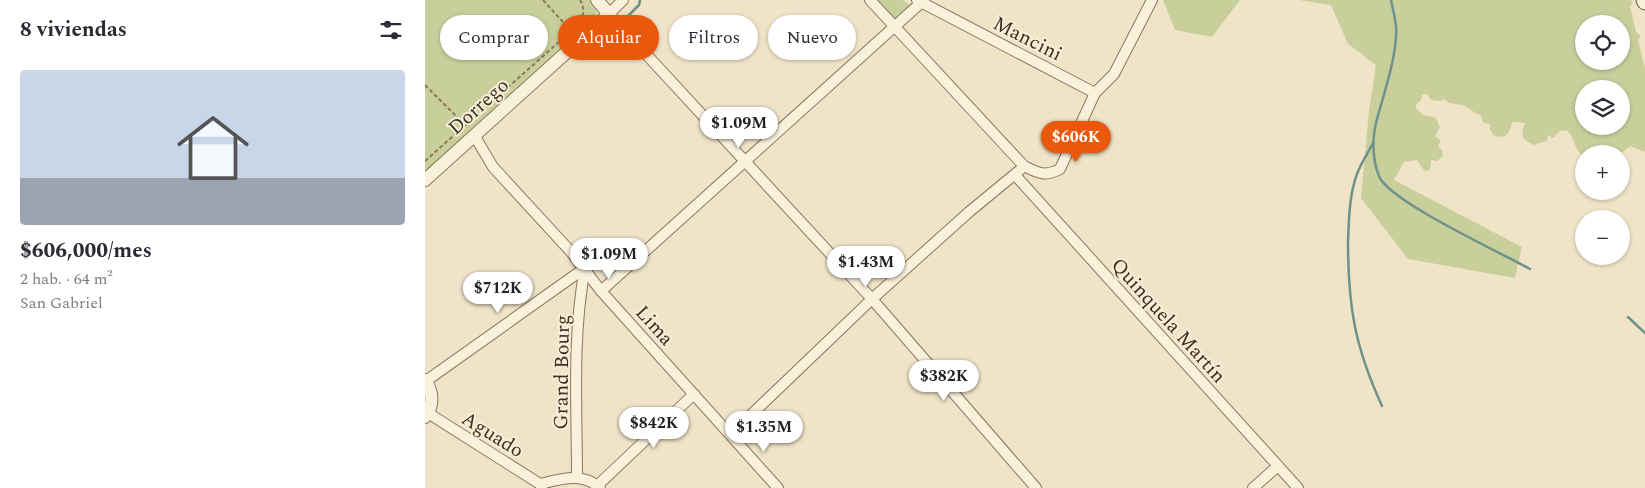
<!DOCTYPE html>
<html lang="es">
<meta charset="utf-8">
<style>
body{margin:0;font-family:Spectral,serif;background:#f2f2f3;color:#2b2b33;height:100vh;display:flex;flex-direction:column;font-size:19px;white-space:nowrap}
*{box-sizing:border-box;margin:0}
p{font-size:16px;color:#7c7c81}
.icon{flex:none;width:28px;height:28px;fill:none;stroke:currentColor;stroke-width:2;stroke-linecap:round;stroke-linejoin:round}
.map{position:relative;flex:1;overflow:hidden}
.details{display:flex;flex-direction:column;background:#fff;width:425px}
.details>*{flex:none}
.guide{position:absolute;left:15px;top:15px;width:475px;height:45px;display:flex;gap:10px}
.tools{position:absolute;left:1150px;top:15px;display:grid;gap:10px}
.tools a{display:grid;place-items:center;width:55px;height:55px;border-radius:50%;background:#fff;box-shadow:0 1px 4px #0004;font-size:25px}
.price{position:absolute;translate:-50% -42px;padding:0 11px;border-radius:18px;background:#fff;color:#222;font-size:16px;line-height:32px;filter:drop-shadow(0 1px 2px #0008)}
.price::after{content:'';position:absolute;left:50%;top:30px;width:15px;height:11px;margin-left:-8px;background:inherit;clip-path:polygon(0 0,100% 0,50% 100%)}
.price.active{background:#ea580c;color:#fff}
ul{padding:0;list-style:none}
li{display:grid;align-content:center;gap:10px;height:265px;padding:0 20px}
li span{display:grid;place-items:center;height:155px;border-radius:5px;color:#555}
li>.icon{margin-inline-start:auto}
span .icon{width:90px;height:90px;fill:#fffc;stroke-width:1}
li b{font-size:21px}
h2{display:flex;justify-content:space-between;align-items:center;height:60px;padding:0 20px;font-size:21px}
.tag{padding:0 18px;border-radius:22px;background:#fff;box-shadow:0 1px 4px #0004;font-size:18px;line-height:45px}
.tag.active{background:#ea580c;color:#fff}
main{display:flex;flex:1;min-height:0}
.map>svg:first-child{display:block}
.green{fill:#c9cf9b;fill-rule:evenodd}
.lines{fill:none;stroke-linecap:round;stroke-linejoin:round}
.stream{stroke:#6f938a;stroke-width:2.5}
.minor-casing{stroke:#8d765c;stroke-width:12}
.tertiary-casing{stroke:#8d765c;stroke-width:14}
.secondary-casing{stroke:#6f573f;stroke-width:17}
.path{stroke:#8d765c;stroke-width:2;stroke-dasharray:4 2.5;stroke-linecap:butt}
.minor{stroke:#faf1dc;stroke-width:10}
.tertiary{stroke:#faf1dc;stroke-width:12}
.secondary{stroke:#faf1dc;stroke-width:15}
.labels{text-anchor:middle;stroke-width:4;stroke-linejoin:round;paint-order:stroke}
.street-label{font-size:20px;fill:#3d2e20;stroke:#f7eed8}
</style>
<main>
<section class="details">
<h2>8 viviendas<svg class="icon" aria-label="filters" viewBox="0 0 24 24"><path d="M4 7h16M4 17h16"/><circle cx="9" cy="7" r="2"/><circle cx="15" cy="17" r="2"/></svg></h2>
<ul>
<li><span style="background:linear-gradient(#c9d6e8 70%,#9aa5b1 0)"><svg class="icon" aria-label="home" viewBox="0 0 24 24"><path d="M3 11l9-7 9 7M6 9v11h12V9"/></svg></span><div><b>$606,000/mes</b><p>2 hab. · 64 m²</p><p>San Gabriel</p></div></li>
</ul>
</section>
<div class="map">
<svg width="1220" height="488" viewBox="0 0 1220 488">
<rect width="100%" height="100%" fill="#f0e4c8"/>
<g class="green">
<path d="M0 0H167C173 7 173 14 169 21L0 175Z"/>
<polygon points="452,0 477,0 486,5 470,19"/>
<polygon points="738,0 815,0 787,37 750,30"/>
<path d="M874 0H1206L1208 3 1205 6 1211 32 1216 36 1213 40 1220 68V152L1205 146 1195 154H1159V157C1148 149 1150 138 1142 130L1135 131 1128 138 1123 135 1122 141 1108 145 1099 139 1097 133 1100 123 1087 122C1085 134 1081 139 1069 136L1065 130V124L1059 123 1055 115C1048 113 1044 107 1037 105 1029 103 1026 106 1019 99L1016 101 1006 100 1002 94 997 95 996 100 991 105V108L998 115 1010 117 1015 127 1010 136 1016 141 1013 146 1017 150 1018 156 1012 161 1006 160 1005 170 999 171 992 160 979 162 969 180 1097 247 1090 278 983 259 936 198 944 111 951 65 923 44 906 5ZM1159 24H1196V61H1159ZM1159 89H1196V126H1159Z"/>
</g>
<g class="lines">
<g class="stream">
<path d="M966 0C968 9 970 18 971 26 973 53 959 93 952 119 947 137 947 159 954 176 963 201 1077 253 1105 269"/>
<polyline points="196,23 214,5 215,0"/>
<path d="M948 143C943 153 936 163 932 174 924 196 924 219 923 242 923 307 930 347 957 406"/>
<polyline points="1203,317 1220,333"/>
</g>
<g class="minor-casing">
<g id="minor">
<polyline points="198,0 184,14 447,299 611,488"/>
<path d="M445 0 599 166C613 173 620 177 635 169L670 93 689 74 727 0"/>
<polyline points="492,0 670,93"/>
<polyline points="49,135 68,167 147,253 176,291 353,488"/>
<polyline points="590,175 873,488"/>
<polyline points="176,291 499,0"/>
<polyline points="1,381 160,268"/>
<polyline points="3,413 115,484"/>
<polyline points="306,434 447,299 544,212 595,170"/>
<path d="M152 477C152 408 147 336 160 268"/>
<polyline points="172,486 269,394"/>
<path d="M117 488 115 484C136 479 157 472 175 488"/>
<polyline points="828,488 853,466"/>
</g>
</g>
<g class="tertiary-casing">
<g id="tertiary">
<polyline points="0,180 184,14 172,0"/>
<path d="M0 380C8 391 9 406 0 417"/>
</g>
</g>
<g class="secondary-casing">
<polyline id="secondary" points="1219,0 1220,2"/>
</g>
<g class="path">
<polyline points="118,0 146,31"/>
<polyline points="0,85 41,126"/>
<path d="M0 161 152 26C158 17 161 10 155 0"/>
</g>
<use href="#minor" class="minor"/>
<use href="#tertiary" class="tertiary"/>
<use href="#secondary" class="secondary"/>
</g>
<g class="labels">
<g class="street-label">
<text transform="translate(603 38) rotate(27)" y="7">Mancini</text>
<text transform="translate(53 106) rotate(-42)" y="7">Dorrego</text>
<text transform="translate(744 320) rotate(48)" y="7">Quinquela Martín</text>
<text transform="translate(230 325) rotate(48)" y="7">Lima</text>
<text transform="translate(136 372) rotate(-89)" y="7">Grand Bourg</text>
<text transform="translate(68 434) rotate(32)" y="7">Aguado</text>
</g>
</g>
</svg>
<div class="tools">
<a><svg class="icon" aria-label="locate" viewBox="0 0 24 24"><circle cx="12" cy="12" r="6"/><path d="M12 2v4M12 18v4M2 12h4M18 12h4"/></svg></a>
<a><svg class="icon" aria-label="layers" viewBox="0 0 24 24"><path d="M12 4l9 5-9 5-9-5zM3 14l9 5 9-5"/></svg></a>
<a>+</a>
<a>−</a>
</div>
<b class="price" style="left:314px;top:149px">$1.09M</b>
<b class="price active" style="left:651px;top:163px">$606K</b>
<b class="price" style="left:184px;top:280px">$1.09M</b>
<b class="price" style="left:441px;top:288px">$1.43M</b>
<b class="price" style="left:73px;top:314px">$712K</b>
<b class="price" style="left:519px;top:402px">$382K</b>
<b class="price" style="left:229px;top:449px">$842K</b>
<b class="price" style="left:339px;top:453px">$1.35M</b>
<div class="guide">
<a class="tag">Comprar</a>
<a class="tag active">Alquilar</a>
<a class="tag">Filtros</a>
<a class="tag">Nuevo</a>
</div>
</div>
</main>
